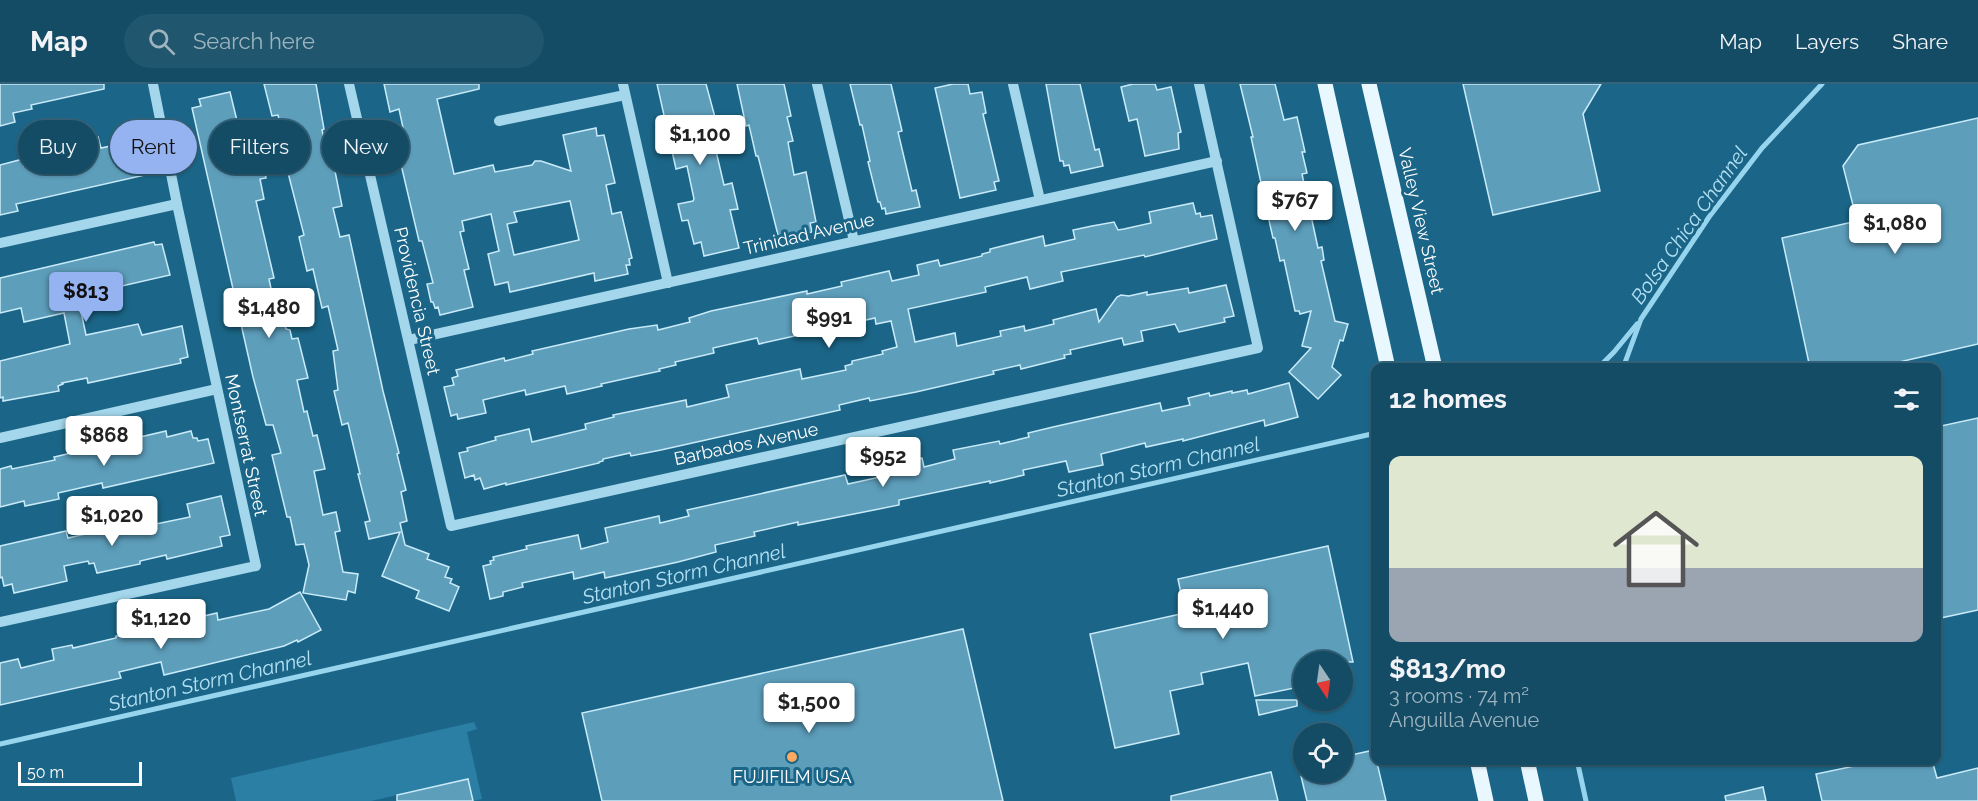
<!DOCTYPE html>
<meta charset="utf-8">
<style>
body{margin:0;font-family:Raleway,sans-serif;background:#21566f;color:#f1f3f6;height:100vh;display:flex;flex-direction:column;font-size:22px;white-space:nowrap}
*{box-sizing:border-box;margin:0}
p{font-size:20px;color:#9db4bf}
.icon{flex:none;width:33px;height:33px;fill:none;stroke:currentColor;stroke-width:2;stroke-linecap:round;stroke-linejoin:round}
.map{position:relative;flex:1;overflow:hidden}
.details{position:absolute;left:1371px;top:279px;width:570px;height:402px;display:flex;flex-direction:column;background:#144c66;border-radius:12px;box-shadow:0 2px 4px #0004,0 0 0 2px #33637a}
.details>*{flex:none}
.guide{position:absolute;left:18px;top:36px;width:570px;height:54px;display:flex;gap:12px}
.needle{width:39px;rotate:167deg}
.fabs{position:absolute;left:1293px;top:567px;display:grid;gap:12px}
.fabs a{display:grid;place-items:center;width:60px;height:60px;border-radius:50%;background:#144c66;box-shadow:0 2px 4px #0004,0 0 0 2px #33637a;font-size:30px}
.scale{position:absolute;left:18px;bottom:15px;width:124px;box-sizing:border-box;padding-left:6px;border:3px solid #fff;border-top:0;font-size:16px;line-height:21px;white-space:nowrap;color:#fff;-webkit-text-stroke:4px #1b6688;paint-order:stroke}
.price{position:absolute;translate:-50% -51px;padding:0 14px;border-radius:6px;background:#fff;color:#222;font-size:20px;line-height:39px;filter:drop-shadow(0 2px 3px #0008)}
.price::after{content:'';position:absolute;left:50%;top:36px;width:18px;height:14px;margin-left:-9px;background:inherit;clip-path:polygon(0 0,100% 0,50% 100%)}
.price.selected{background:#95b2f1;color:#111}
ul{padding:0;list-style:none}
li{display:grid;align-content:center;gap:12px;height:318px;padding:0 18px}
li+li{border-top:2px solid #33637a}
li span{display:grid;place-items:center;height:186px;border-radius:12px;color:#555}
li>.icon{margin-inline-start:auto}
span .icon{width:108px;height:108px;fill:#fffc;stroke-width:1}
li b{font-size:26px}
h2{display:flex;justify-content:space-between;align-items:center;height:72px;padding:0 18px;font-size:26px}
.chip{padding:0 21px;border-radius:27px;background:#144c66;box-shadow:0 2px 4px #0004,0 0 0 2px #33637a;font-size:21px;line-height:54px}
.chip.selected{background:#95b2f1;color:#111}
header{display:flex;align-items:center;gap:36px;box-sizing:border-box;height:84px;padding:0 30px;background:#144c66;border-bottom:2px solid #33637a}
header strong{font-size:28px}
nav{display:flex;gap:33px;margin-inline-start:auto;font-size:21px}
.search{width:420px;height:54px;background:#21566f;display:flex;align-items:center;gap:15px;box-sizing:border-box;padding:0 21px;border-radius:33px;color:#9db4bf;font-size:22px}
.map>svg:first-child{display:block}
.green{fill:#2b7fa5}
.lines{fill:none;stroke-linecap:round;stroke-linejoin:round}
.stream{stroke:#97d5ee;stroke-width:5}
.building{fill:#5d9ebb;stroke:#c9ebf9;stroke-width:1.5;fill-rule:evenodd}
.minor{stroke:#a4d7ec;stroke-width:10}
.major{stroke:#e9f7ff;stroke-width:15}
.poi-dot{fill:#fda960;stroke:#1b6688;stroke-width:2}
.labels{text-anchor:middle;stroke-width:6;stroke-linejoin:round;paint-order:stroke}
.street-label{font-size:18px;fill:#fff;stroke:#1b6688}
.poi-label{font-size:18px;fill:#fff;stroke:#1b6688}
.water-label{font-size:20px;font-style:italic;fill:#b3e1f4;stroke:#1b6688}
</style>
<header>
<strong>Map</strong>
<div class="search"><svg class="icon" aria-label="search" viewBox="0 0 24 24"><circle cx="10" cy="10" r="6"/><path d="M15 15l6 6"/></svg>Search here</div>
<nav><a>Map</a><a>Layers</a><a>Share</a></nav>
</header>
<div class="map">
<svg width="1978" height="717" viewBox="0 0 1978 717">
<rect width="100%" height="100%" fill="#1b6688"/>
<polygon class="green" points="474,638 477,645 467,648 482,715 473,717 468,695 371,717 236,717 231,694"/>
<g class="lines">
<g class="stream">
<polyline points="1598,284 1614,268 1637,240"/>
<polyline points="1623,284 1641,235 1709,133 1762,64 1822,0"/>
<polyline points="0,660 1376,349"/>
<polyline points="1577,676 1586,717"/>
</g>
</g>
<g class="building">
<polygon points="0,0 104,0 104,5 31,21 32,25 13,29 15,38 0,42"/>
<polygon points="264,0 316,0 324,45 322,46 328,73 332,72 342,122 333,124 340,153 349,151 383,307 399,369 397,370 406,406 401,408 407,437 400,439 405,461 429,470 427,475 449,483 445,493 452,495 450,499 459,503 449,527 416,514 419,507 382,492 400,448 369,455 365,438 370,437 358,390 360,390 348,339 342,341 334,307 338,306 333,267 338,266 328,222 322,224 313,185 307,187 299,153 304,151 285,77 289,76 278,31 272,32"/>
<path d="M384 0H479V5L437 15 454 90 493 81 495 88 532 81 535 77H541L571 87 563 51 596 44 597 52 604 51 615 99 606 101 612 130 621 128 632 174 629 175 630 181H626L628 190 595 197 594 189 510 208 508 198 495 201 488 170 499 167 491 130 462 137 464 147 460 148 469 185 464 186 473 223 440 231 438 223 435 224 433 218H431L427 200 433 199 422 157H419L395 55 405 53 399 25 390 28ZM570 117 579 156 514 171 507 140 517 138 514 128Z"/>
<polygon points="657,0 706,0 719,48 712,50 724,101 732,99 738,125 730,126 739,164 704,172 701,158 694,160 688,136 682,137 678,120 693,117 694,115 687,82 676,85"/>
<polygon points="737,0 784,0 791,32 787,33 793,57 788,58 789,64 794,91 806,88 816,138 810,139 812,148 779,155 758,72 756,72 749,41 746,42"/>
<polygon points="850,0 891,0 902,47 898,48 912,107 916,106 920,123 886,130 885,124 882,125 880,118 878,118 868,78 870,77 862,41 860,41"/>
<polygon points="953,0 968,0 970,10 982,8 986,29 983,30 999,97 994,98 996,106 960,114 935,4"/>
<polygon points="1046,0 1080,0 1095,66 1099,65 1103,82 1071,89 1069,81 1064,82 1063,77 1060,77"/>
<polygon points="1133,0 1155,0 1157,6 1171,3 1181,48 1178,49 1179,65 1145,72 1137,35 1129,37 1121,3"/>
<polygon points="1240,0 1275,0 1284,36 1297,33 1305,68 1302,68 1307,89 1302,90 1318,164 1322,163 1324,176 1321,177 1335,237 1348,240 1343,257 1340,256 1332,283 1341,291 1318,315 1289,288 1311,264 1302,262 1311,227 1300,230 1299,227 1295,227 1284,176 1280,177 1275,154 1273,154 1268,132 1275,131 1270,106 1263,108 1251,53 1253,53"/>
<polygon points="1463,0 1601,0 1583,30 1600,107 1493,131"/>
<polygon points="230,8 239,45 247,43 250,59 258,57 266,94 260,95 264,115 256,117 274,194 269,195 278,238 284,237 286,245 290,246 292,255 298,254 308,294 297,296 304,328 307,327 313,352 317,351 325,385 314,387 323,431 336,428 340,447 335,448 343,488 358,490 355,509 348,507 346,516 303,509 309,481 304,460 296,461 290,433 287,433 272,371 281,369 273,341 266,341 253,293 192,24 201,22 199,15"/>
<polygon points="1978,34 1978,260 1873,284 1810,284 1782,154 1857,137 1843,82 1858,61"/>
<polygon points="98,53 101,64 139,56 146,87 144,88 145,91 16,120 18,127 0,131 0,81 23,75 24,82 67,72 65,61"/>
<polygon points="1193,119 1196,130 1200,129 1201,133 1212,131 1217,155 1145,173 1144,171 1061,188 1063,197 1030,205 1027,193 985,203 986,208 908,225 915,258 955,249 957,262 1001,252 1000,247 1024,242 1025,247 1054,240 1053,236 1096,225 1099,238 1117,213 1121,211 1129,212 1147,208 1147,211 1188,204 1189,209 1226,201 1234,232 1224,234 1225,238 1179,248 1175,240 1141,247 1143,257 1124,261 1122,254 1070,266 1071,270 1064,271 1065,274 1021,285 1020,281 993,287 994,290 916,308 870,317 869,314 839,321 840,326 661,366 631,372 630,369 603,375 603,377 599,378 599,379 506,401 506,399 484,405 480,394 475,396 474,391 465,394 459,369 468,367 467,364 496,356 495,353 529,345 532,358 586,345 585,340 614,333 613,331 686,316 687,323 729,313 726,301 800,285 802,295 846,286 845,282 852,280 852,277 883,270 882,267 897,263 891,237 876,240 875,234 759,260 757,254 713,264 714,269 675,278 676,281 659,285 660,287 601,300 602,302 567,310 565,302 526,311 525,306 483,316 486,329 458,335 457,330 451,332 444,303 454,301 452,294 458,292 456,286 504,274 505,277 533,270 532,267 629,245 657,241 658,246 690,238 689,234 711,227 807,207 807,210 842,202 841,198 889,187 892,197 919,191 917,181 938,176 940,182 982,172 982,170 990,168 990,165 1043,152 1045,162 1075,155 1073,146 1092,142 1114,138 1118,146 1124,145 1151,139 1149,128"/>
<polygon points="154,158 155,161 162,160 170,191 113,204 114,209 94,213 95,220 80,223 86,251 138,240 142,251 182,242 188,273 180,275 181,279 88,299 87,294 62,299 63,300 58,302 59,307 3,317 3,313 0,314 0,277 70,260 64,229 24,238 21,224 0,229 0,194"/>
<polygon points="1289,299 1298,333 1265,342 1264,336 1183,357 1183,355 1146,363 1145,359 1101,370 1103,381 1069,388 1066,377 1023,386 1024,391 990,399 990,397 899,416 899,421 874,426 798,441 798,438 754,448 755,452 715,461 716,468 678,478 605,494 604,488 574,495 573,488 522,499 523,503 503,508 503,512 490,515 483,482 491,480 490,477 494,476 493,473 527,465 526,462 578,451 581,465 608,458 605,444 659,432 660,439 689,432 687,426 845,391 848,400 880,393 878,382 899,377 899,378 922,374 924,383 955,375 953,366 999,357 1000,360 1029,353 1028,349 1053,343 1160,319 1162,327 1190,321 1188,314 1209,309 1210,312 1232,307 1232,309 1247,306 1248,310"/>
<polygon points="1978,334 1978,526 1936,535 1936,343"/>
<polygon points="166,347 167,353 191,347 193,354 197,354 198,357 208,355 214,379 103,404 102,399 58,409 59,415 25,422 24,417 0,423 0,385 11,382 12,385 55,376 54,373"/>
<polygon points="221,412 230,451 220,453 222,462 167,475 166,471 140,477 140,480 97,489 94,479 89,480 88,477 64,482 67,497 14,509 12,500 4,502 2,493 0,494 0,462 66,447 68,454 145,436 146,442 190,433 187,420"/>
<polygon points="1328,462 1353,578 1304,578 1304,602 1255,612 1248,579 1201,589 1203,600 1170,607 1179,650 1115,664 1090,550 1185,529 1178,495"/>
<polygon points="300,508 321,546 298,558 297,556 284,562 164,591 161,578 119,588 121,594 0,621 0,579 18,575 21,584 54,576 52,565 72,561 73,564 116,554 116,552 217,529 218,536 269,525"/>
<polygon points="963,545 1003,717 602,717 582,629"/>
<polygon points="1256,616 1297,616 1297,622 1259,631"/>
<polygon points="1374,666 1386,717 1307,717 1300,688 1342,688 1342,673"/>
<polygon points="1883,676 1932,676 1937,694 1978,684 1978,717 1822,717 1816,690"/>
<polygon points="1271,688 1278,717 1171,717 1171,712"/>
<polygon points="468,695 473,717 397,717 397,711"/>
<polygon points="1763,703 1766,717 1726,717 1725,712"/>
</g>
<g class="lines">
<g class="minor">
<polyline points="349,0 451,442 1258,264 1199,0"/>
<polyline points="623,0 668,199"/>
<polyline points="817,0 854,157"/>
<polyline points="1013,0 1040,116"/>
<polyline points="499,37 625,11"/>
<polyline points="0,159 177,120"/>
<polyline points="409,256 1217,77"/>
<polyline points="0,354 217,305"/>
<polyline points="0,538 256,482 177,120 153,0"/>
</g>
<g class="major">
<polyline points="1325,0 1388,284"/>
<polyline points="1369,0 1435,284"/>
<polyline points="1477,676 1486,717"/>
<polyline points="1527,676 1536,717"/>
</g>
</g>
<circle class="poi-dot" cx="792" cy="673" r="6"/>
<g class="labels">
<g class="street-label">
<text transform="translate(1421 137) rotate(77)" y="6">Valley View Street</text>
<text transform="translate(809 150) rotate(-13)" y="6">Trinidad Avenue</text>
<text transform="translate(417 217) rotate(77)" y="6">Providencia Street</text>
<text transform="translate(746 360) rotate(-12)" y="6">Barbados Avenue</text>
<text transform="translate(246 361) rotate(78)" y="6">Montserrat Street</text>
</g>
<g class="poi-label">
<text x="792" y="699">FUJIFILM USA</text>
</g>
<g class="water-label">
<text transform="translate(1689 141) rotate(-55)" y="7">Bolsa Chica Channel</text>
<text transform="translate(1158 383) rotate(-13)" y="7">Stanton Storm Channel</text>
<text transform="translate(684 490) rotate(-13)" y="7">Stanton Storm Channel</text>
<text transform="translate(210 597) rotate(-13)" y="7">Stanton Storm Channel</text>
</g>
</g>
</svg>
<div class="fabs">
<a><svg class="needle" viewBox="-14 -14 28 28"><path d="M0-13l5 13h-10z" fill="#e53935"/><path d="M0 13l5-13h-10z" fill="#9db4bf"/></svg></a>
<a><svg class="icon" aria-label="locate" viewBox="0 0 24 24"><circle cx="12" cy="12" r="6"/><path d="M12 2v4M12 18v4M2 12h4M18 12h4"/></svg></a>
</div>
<div class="scale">50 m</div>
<b class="price" style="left:700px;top:82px">$1,100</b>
<b class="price" style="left:1295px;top:148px">$767</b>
<b class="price" style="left:1895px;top:171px">$1,080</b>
<b class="price selected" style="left:86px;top:239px">$813</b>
<b class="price" style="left:269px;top:255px">$1,480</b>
<b class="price" style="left:829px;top:265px">$991</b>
<b class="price" style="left:104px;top:383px">$868</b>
<b class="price" style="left:883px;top:404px">$952</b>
<b class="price" style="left:112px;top:463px">$1,020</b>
<b class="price" style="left:1223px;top:556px">$1,440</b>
<b class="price" style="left:161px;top:566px">$1,120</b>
<b class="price" style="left:809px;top:650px">$1,500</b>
<div class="guide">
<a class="chip">Buy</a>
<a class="chip selected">Rent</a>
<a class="chip">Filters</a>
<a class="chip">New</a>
</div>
<section class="details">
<h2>12 homes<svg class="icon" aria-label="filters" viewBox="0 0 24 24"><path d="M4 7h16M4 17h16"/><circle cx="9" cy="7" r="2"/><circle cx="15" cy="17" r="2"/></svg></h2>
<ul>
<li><span style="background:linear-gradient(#dfe7d0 60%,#9aa5b1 0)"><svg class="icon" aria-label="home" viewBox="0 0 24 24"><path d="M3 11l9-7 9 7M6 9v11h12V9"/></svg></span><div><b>$813/mo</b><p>3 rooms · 74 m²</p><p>Anguilla Avenue</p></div></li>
</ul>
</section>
</div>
